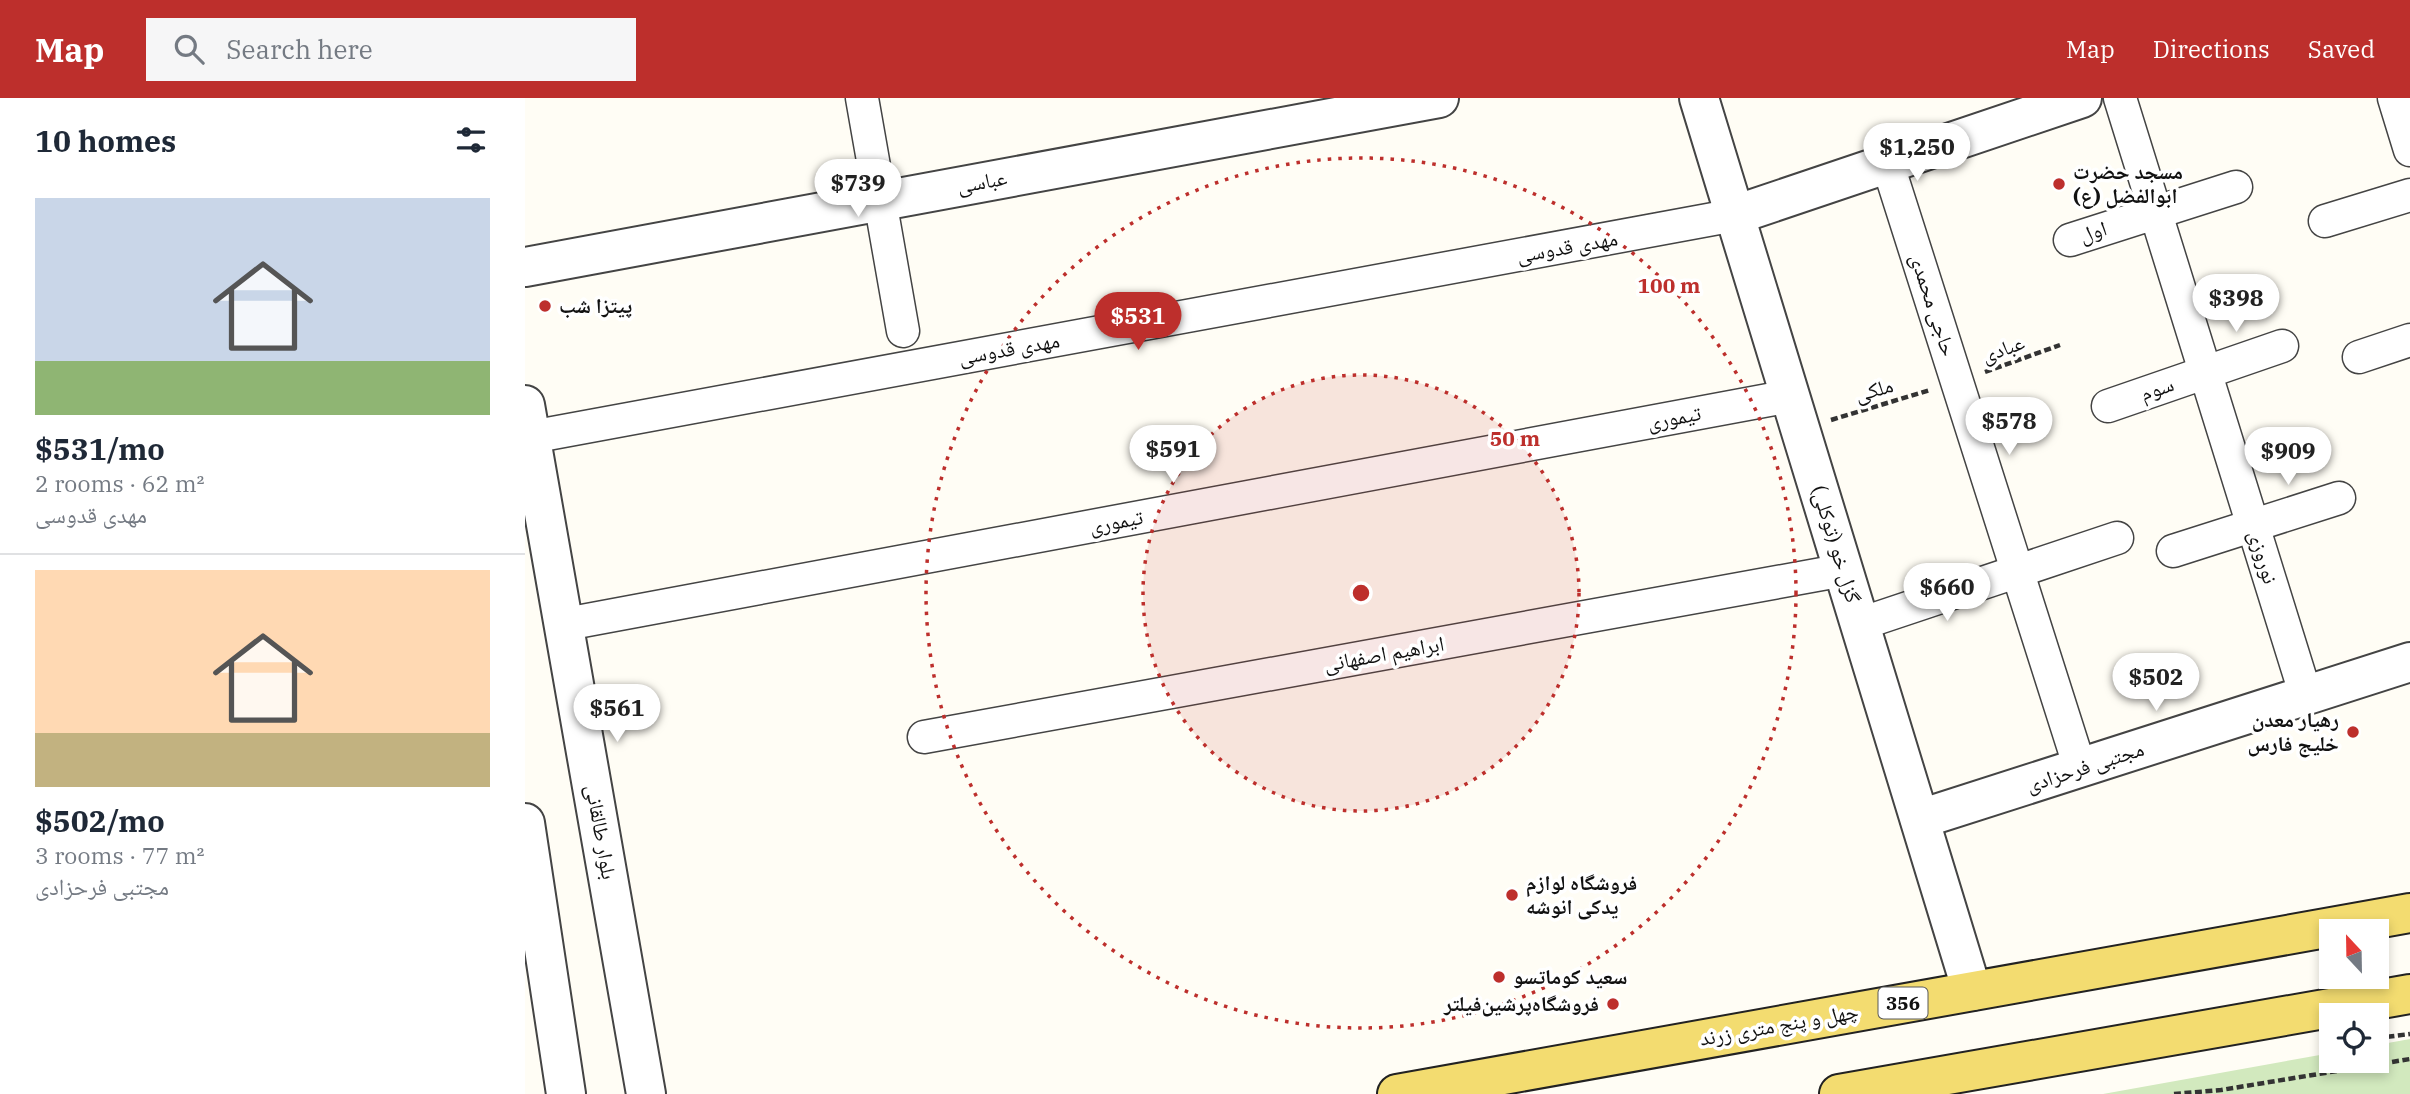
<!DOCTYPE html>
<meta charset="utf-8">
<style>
body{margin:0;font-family:"IBM Plex Serif","Noto Naskh Arabic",serif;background:#f6f6f7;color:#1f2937;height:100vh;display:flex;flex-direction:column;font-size:26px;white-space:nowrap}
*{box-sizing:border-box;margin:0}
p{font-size:23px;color:#747a83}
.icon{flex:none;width:38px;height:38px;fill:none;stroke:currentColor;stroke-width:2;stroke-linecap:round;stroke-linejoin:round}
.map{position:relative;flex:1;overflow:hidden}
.details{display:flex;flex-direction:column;background:#fff;width:525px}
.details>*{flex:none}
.needle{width:46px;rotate:338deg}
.controls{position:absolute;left:1794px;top:821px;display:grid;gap:14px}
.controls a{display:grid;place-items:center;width:70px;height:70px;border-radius:0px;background:#fff;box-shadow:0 4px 10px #0003;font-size:35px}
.price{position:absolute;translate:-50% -60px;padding:0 16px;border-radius:24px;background:#fff;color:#222;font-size:23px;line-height:46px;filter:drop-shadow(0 2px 4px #0008)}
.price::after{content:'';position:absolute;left:50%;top:42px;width:21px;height:16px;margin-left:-10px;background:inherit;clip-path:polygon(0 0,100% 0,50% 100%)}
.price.on{background:#bd2f2c;color:#fff}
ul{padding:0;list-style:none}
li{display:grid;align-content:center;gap:14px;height:371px;padding:0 35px}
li+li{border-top:2px solid #e0e1e3}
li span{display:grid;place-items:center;height:217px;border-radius:0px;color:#555}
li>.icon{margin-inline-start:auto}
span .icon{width:126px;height:126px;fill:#fffc;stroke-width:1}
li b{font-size:30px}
h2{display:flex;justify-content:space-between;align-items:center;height:84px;padding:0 35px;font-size:30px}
header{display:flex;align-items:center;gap:42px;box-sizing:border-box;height:98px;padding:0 35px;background:#bd2f2c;color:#fff}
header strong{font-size:33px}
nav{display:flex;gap:38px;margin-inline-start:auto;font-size:24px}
.search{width:490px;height:63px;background:#f6f6f7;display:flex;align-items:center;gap:18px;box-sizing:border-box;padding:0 24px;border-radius:0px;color:#747a83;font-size:26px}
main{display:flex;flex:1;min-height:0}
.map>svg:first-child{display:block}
.green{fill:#d2e9be}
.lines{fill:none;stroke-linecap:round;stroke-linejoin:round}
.minor-casing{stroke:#444;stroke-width:35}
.tertiary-casing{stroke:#444;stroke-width:42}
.primary-casing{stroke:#222;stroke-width:42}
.path{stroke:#333;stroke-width:4.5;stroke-dasharray:7 3.5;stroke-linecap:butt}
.minor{stroke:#fff;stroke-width:32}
.tertiary{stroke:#fff;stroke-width:38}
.primary{stroke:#f3dc70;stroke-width:38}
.ring{fill:none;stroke:#bd2f2c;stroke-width:3.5;stroke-dasharray:3.5 7}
.poi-dot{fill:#bd2f2c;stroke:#fff;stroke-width:2.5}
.labels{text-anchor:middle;stroke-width:7;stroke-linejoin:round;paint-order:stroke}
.shield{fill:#fff;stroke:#585858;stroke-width:2}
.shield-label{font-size:19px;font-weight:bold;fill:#111}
.poi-label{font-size:21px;font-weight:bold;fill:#111;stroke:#fff;text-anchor:start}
.street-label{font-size:21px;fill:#111;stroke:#fff}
.centre{fill:#bd2f2c;stroke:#fff;stroke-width:3.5}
.ring-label{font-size:21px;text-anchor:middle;font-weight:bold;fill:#bd2f2c;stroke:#fff;stroke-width:7;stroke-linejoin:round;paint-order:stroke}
</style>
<header>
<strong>Map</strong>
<div class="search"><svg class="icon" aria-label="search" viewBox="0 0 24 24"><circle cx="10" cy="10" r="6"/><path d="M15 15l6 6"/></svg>Search here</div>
<nav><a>Map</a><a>Directions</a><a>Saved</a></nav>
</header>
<main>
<section class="details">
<h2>10 homes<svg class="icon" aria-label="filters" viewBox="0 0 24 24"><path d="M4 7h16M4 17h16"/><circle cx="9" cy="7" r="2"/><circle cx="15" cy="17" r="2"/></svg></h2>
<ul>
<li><span style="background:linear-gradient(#c9d6e8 75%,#8fb573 0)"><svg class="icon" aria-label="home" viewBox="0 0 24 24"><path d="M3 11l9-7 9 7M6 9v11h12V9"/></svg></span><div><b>$531/mo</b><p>2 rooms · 62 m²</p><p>مهدی قدوسی</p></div></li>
<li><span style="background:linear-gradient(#ffd9b3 75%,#c2b280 0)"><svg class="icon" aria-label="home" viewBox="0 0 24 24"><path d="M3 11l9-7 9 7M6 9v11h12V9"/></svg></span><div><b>$502/mo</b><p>3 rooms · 77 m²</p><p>مجتبی فرحزادی</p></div></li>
</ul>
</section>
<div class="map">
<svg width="1885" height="996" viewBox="0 0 1885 996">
<rect width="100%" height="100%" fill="#fffdf5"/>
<polygon class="green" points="1885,941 1885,996 1578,996 1806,955 1806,962 1852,962 1852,947"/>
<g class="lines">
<g class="minor-casing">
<g id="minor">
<polyline points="337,0 378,233"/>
<polyline points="1595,0 1781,598"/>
<polyline points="1869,0 1885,52"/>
<polyline points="1362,64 1555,670"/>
<polyline points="1800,123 1885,97"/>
<polyline points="1545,142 1711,89"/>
<polyline points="1834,259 1885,242"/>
<polyline points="1583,308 1757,248"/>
<polyline points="6,339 1210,117"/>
<polyline points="1648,453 1814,400"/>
<polyline points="41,526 1265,298"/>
<polyline points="1335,526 1592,440"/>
<polyline points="399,639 1319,472"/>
</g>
</g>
<g class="tertiary-casing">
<g id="tertiary">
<polyline points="1174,0 1447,893"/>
<polyline points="1210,117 1557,0"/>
<polyline points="0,169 914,0"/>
<polyline points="0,307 121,996"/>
<polyline points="1395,721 1885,564"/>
<polyline points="0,725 41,996"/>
</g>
</g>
<g class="primary-casing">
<g id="primary">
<polyline points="872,996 1885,815"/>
<polyline points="1314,996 1885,896"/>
</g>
</g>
<g class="path">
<polyline points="1460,274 1535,247"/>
<polyline points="1306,322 1405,292"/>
<polyline points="1852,940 1885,936"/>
<polyline points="1649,996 1696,992 1885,961"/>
</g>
<use href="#minor" class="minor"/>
<use href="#tertiary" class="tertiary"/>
<use href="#primary" class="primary"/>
</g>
<circle cx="836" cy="495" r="218" fill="#bd2f2c" fill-opacity=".12"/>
<g class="ring">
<circle cx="836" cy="495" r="218"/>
<circle cx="836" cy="495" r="435"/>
</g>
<g class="poi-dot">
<circle cx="1534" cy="86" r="7"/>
<circle cx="20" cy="208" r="7"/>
<circle cx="1828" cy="634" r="7"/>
<circle cx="987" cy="797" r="7"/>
<circle cx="974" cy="879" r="7"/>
<circle cx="1088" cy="906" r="7"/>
</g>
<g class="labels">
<rect class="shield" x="1353.5" y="889.5" width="49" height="31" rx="5"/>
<g class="shield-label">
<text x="1378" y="912">356</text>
</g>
<g class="poi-label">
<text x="1548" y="81">مسجد حضرت<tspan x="1548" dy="24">ابوالفضل (ع)</tspan></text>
<text x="34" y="215">پیتزا شب</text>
<text x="1814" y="629" text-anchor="end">رهیار معدن<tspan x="1814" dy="24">خلیج فارس</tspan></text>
<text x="1001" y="792">فروشگاه لوازم<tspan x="1001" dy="24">یدکی انوشه</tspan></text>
<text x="988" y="886">سعید کوماتسو</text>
<text x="1074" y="913" text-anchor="end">فروشگاه‌پرشین‌فیلتر</text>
</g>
<g class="street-label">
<text transform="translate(457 84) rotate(-10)" y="7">عباسی</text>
<text transform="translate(1568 134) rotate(-18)" y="7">اول</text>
<text transform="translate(1042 149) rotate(-10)" y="7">مهدی قدوسی</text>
<text transform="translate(1408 207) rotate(72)" y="7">حاجی محمدی</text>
<text transform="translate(484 251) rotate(-10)" y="7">مهدی قدوسی</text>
<text transform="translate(1478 251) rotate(-20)" y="7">عبادی</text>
<text transform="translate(1632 291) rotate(-19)" y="7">سوم</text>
<text transform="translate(1349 292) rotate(-16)" y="7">ملکی</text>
<text transform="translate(1149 320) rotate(-11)" y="7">تیموری</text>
<text transform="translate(591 424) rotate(-11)" y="7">تیموری</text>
<text transform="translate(1311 446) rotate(73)" y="7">گزل خو (توکلی)</text>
<text transform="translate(1738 459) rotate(73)" y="7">نوروزی</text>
<text transform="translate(859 556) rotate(-10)" y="7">ابراهیم اصفهانی</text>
<text transform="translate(1560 669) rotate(-18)" y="7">مجتبی فرحزادی</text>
<text transform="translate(76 734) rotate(80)" y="7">بلوار طالقانی</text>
<text transform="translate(1254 927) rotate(-10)" y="7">چهل و پنج متری زرند</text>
</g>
</g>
<circle cx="836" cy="495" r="10" class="centre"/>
<g class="ring-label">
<text x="1144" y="195">100 m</text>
<text x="990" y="348">50 m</text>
</g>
</svg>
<div class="controls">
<a><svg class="needle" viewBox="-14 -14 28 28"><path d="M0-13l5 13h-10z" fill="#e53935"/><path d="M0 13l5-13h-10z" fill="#747a83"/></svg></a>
<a><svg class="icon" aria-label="locate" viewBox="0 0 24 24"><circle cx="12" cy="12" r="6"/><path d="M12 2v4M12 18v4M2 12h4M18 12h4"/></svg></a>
</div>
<b class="price" style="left:1392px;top:85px">$1,250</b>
<b class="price" style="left:333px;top:121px">$739</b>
<b class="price" style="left:1711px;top:236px">$398</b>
<b class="price on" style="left:613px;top:254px">$531</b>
<b class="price" style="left:1484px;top:359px">$578</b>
<b class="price" style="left:648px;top:387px">$591</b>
<b class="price" style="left:1763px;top:389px">$909</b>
<b class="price" style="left:1422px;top:525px">$660</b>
<b class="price" style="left:1631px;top:615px">$502</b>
<b class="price" style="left:92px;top:646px">$561</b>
</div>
</main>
